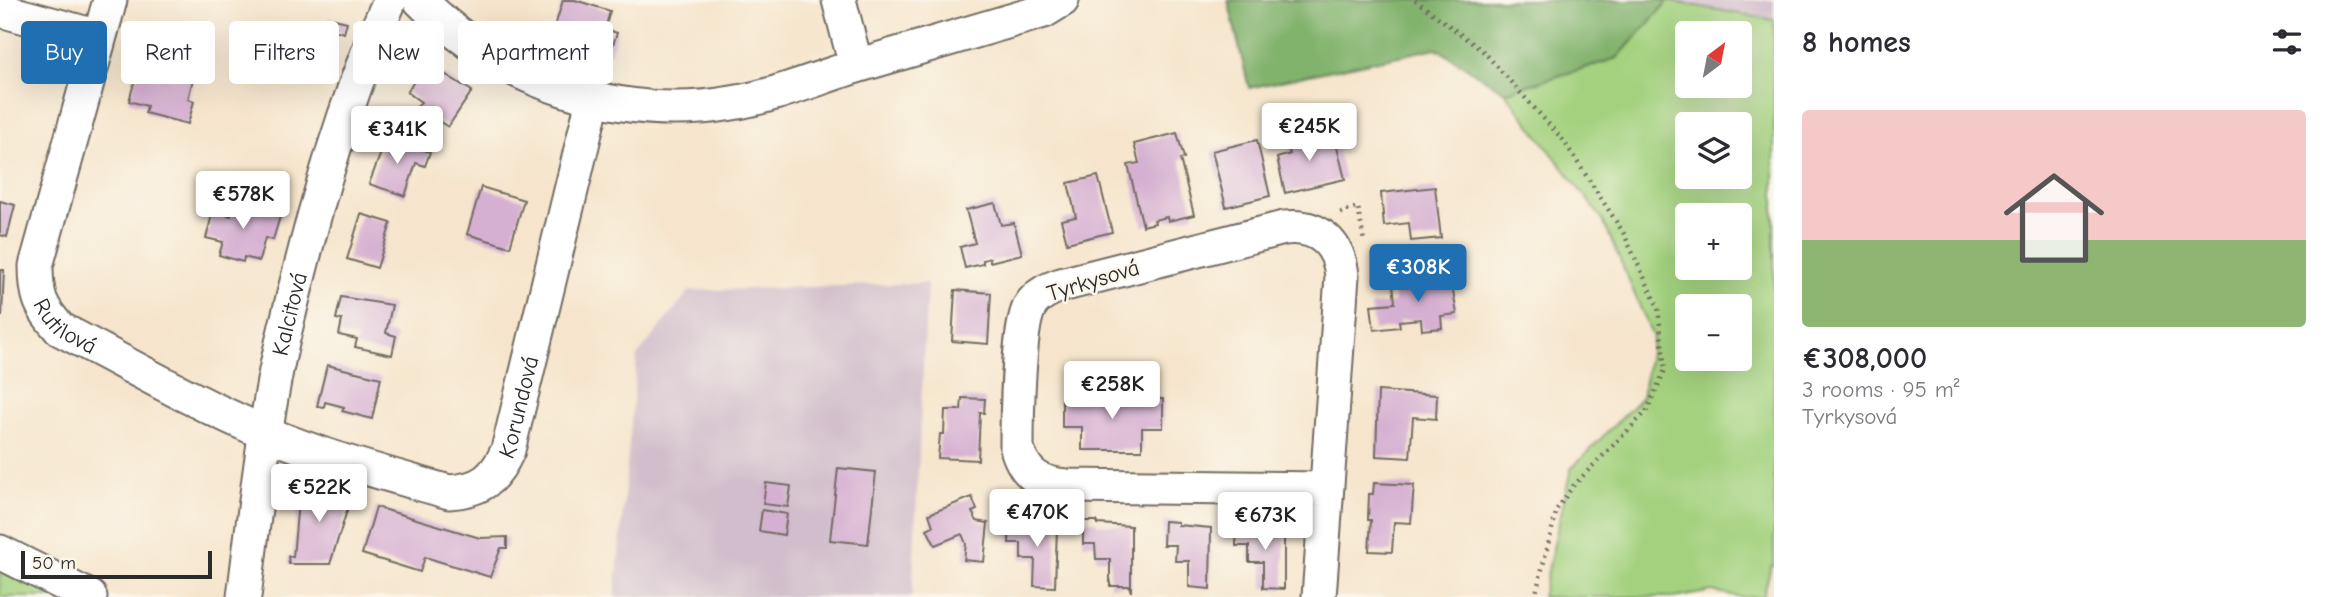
<!DOCTYPE html>
<meta charset="utf-8">
<style>
body{margin:0;font-family:"Comic Neue",sans-serif;background:#f7f7f7;color:#2b2b33;height:100vh;display:flex;flex-direction:column;font-size:26px;white-space:nowrap}
*{box-sizing:border-box;margin:0}
p{font-size:23px;color:#7c7c81}
.icon{flex:none;width:38px;height:38px;fill:none;stroke:currentColor;stroke-width:2;stroke-linecap:round;stroke-linejoin:round}
.map{position:relative;flex:1;overflow:hidden}
.drawer{display:flex;flex-direction:column;background:#fff;width:560px}
.drawer>*{flex:none}
.guide{position:absolute;left:21px;top:21px;width:665px;height:63px;display:flex;gap:14px}
.needle{width:46px;rotate:32deg}
.fabs{position:absolute;left:1675px;top:21px;display:grid;gap:14px}
.fabs a{display:grid;place-items:center;width:77px;height:77px;border-radius:7px;background:#fff;box-shadow:0 7px 28px #0002;font-size:35px}
.scale{position:absolute;left:21px;bottom:18px;width:191px;box-sizing:border-box;padding-left:7px;border:4px solid #2b2b2b;border-top:0;font-size:19px;line-height:24px;white-space:nowrap;color:#2b2b2b;-webkit-text-stroke:5px #fbf7ec;paint-order:stroke}
.price{position:absolute;translate:-50% -60px;padding:0 16px;border-radius:7px;background:#fff;color:#222;font-size:23px;line-height:46px;filter:drop-shadow(0 2px 4px #0008)}
.price::after{content:'';position:absolute;left:50%;top:42px;width:21px;height:16px;margin-left:-10px;background:inherit;clip-path:polygon(0 0,100% 0,50% 100%)}
.price.selected{background:#1f6fb2;color:#fff}
ul{padding:0;list-style:none}
li{display:grid;align-content:center;gap:14px;height:371px;padding:0 28px}
li+li{border-top:2px solid #e1e1e2}
li span{display:grid;place-items:center;height:217px;border-radius:7px;color:#555}
li>.icon{margin-inline-start:auto}
span .icon{width:126px;height:126px;fill:#fffc;stroke-width:1}
li b{font-size:30px}
h2{display:flex;justify-content:space-between;align-items:center;height:84px;padding:0 28px;font-size:30px}
.chip{padding:0 24px;border-radius:7px;background:#fff;box-shadow:0 7px 28px #0002;font-size:24px;line-height:63px}
.chip.selected{background:#1f6fb2;color:#fff}
main{display:flex;flex:1;min-height:0}
.map>svg:first-child{display:block}
.industrial{fill:#d1bdcb}
.green{fill:#a3d17e;stroke:#677e54;stroke-width:2;fill-rule:evenodd}
.forest{fill:#82b36d;stroke:#566f4c;stroke-width:2}
.building{fill:#d6b0d2}
.lines{fill:none;stroke-linecap:round;stroke-linejoin:round}
.minor-casing{stroke:#726c63;stroke-width:37}
.path{stroke:#726c63;stroke-width:4.5;stroke-dasharray:2 5;stroke-linecap:butt}
.minor{stroke:#fff;stroke-width:33}
.labels{text-anchor:middle;stroke-width:5;stroke-linejoin:round;paint-order:stroke}
.street-label{font-size:23px;fill:#2b2b2b;stroke:#fbf7ec}
</style>
<main>
<div class="map">
<svg width="1774" height="597" viewBox="0 0 1774 597">
<rect width="100%" height="100%" fill="#fbf7ec"/>
<filter id="ink" filterUnits="userSpaceOnUse"><feTurbulence type="fractalNoise" baseFrequency=".0143" numOctaves="2"/><feDisplacementMap in="SourceGraphic" scale="14" xChannelSelector="R" yChannelSelector="G"/><feConvolveMatrix kernelMatrix="1 2 1 2 8 2 1 2 1" color-interpolation-filters="sRGB"/></filter>
<filter id="wash" filterUnits="userSpaceOnUse"><feTurbulence type="fractalNoise" baseFrequency=".00686" numOctaves="4" result="noise"/><feDisplacementMap in="SourceGraphic" scale="28" xChannelSelector="R" yChannelSelector="G"/><feGaussianBlur stdDeviation="1.57" result="paint"/><feColorMatrix in="noise" values="0 0 0 0 0 0 0 0 0 0 0 0 0 0 0 0 0 1.4 0 .05"/><feComposite in="paint" operator="in"/></filter>
<g filter="url(#wash)">
<rect width="100%" height="100%" fill="#f6e5cc"/>
<g class="industrial">
<polygon points="1659,0 1774,0 1774,20 1755,17"/>
<polygon points="927,283 912,597 615,597 637,356 689,291"/>
</g>
<g class="green">
<path d="M1668 1 1774 20V566H1771L1763 597H1740L1712 591 1680 597H1542L1571 469 1642 397 1653 337 1603 220 1505 92 1617 58ZM1687 33H1740V86H1687ZM1687 124H1740V177H1687ZM1687 215H1740V268H1687ZM1687 306H1740V359H1687Z"/>
<polygon points="0,565 70,597 0,597"/>
</g>
<polygon class="forest" points="1228,0 1659,0 1668,1 1617,58 1505,92 1436,48 1249,88"/>
<g id="blocks">
<g class="building">
<polygon points="563,0 575,0 610,11 605,29 617,33 610,54 552,36"/>
<polygon points="330,18 347,22 344,33 327,28"/>
<polygon points="140,61 194,75 188,99 194,101 188,124 145,113 147,106 129,101"/>
<polygon points="427,62 434,66 432,69 442,75 443,73 472,91 448,127 417,107 421,102 407,92"/>
<polygon points="1317,129 1321,147 1336,143 1345,179 1285,193 1277,158 1290,154 1285,137"/>
<polygon points="1177,133 1184,158 1180,159 1194,215 1168,221 1167,217 1154,220 1155,223 1143,226 1128,165 1139,163 1134,144"/>
<polygon points="387,137 430,152 425,166 416,163 405,196 369,184"/>
<polygon points="1257,140 1270,196 1226,207 1212,151"/>
<polygon points="1098,176 1112,232 1067,243 1061,220 1076,217 1068,183"/>
<polygon points="481,187 524,200 510,247 467,234"/>
<polygon points="1435,187 1441,238 1411,241 1409,223 1384,226 1381,193"/>
<polygon points="235,200 281,213 273,240 265,238 259,261 244,257 243,262 219,255 223,242 206,238 213,211 231,216"/>
<polygon points="0,201 15,205 7,237 0,235"/>
<polygon points="995,203 1001,225 1014,223 1022,254 990,262 990,258 983,260 983,264 965,268 960,247 975,243 966,210"/>
<polygon points="361,214 391,223 377,268 347,259"/>
<polygon points="0,270 4,270 2,316 0,316"/>
<polygon points="1450,274 1457,314 1441,316 1442,328 1422,330 1421,319 1399,321 1400,327 1374,330 1371,305 1395,303 1393,283 1425,280 1424,276"/>
<polygon points="955,290 991,293 988,344 952,341"/>
<polygon points="341,297 392,305 386,333 396,336 392,355 355,347 357,339 339,335 342,320 336,319"/>
<polygon points="327,365 381,378 372,419 342,411 344,407 325,402 324,407 317,406"/>
<polygon points="1378,391 1437,395 1436,419 1413,417 1410,458 1376,456"/>
<polygon points="1090,397 1163,399 1163,428 1142,428 1142,450 1082,450 1082,427 1062,427 1062,398"/>
<polygon points="962,398 985,399 984,413 980,413 978,460 938,458 940,434 944,434 945,410 961,410"/>
<polygon points="838,468 876,472 868,544 830,540"/>
<polygon points="766,483 791,486 788,507 763,504"/>
<polygon points="1374,483 1414,485 1411,523 1394,522 1392,552 1369,551 1371,520 1368,520 1369,494 1373,494"/>
<polygon points="320,485 352,495 330,564 289,564 288,556 293,557 299,490"/>
<polygon points="972,497 977,510 972,512 977,521 988,523 984,562 964,560 966,544 962,534 935,545 927,529 933,526 929,514"/>
<polygon points="376,507 480,538 507,537 507,548 501,548 490,577 425,557 420,572 362,554"/>
<polygon points="762,510 787,514 784,535 759,531"/>
<polygon points="1010,520 1024,520 1023,524 1057,527 1055,587 1034,586 1035,559 1021,559 1021,543 1009,543"/>
<polygon points="1083,521 1097,521 1097,524 1131,526 1131,592 1129,586 1110,586 1110,559 1096,559 1095,544 1083,544"/>
<polygon points="1164,521 1178,522 1178,525 1211,528 1210,589 1189,587 1189,561 1175,561 1176,545 1163,545"/>
<polygon points="1237,523 1250,523 1250,526 1284,529 1284,589 1263,588 1263,562 1249,562 1249,546 1236,546"/>
</g>
</g>
</g>
<g filter="url(#ink)">
<use href="#blocks" fill-opacity="0" stroke="#726c63" stroke-width="2"/>
<g class="lines">
<g class="minor-casing">
<g id="minor">
<path id="s1" d="M110 0 36 266C36 296 40 307 60 329 128 364 195 403 266 433 325 458 387 474 449 492 481 490 495 479 508 450L593 100"/>
<path d="M420 0C499 81 620 123 732 103 776 96 817 78 860 65 921 47 982 29 1044 11L1062 0"/>
<polyline points="839,0 856,66"/>
<polyline points="0,10 99,37"/>
<polyline points="0,552 90,597"/>
<path id="s2" d="M244 597C253 525 261 452 274 381 282 338 294 294 305 251 327 165 353 82 390 0"/>
<path d="M1319 597 1342 276C1339 243 1318 224 1284 228L1061 285C1049 289 1037 294 1030 306 1018 326 1017 421 1017 448 1025 475 1040 484 1067 486L1326 489"/>
</g>
</g>
<g class="path">
<polyline points="1415,0 1484,52 1563,140 1623,232 1658,307 1665,370 1646,412 1573,486 1557,509 1535,597"/>
<polyline points="1340,213 1358,207 1364,241"/>
</g>
<use href="#minor" class="minor"/>
</g>
</g>
<g class="labels">
<g class="street-label">
<text transform="translate(1093 280) rotate(-17)" y="8">Tyrkysová</text>
<text dy="8" stroke="none"><textPath href="#s2" startOffset="287">Kalcitová</textPath></text>
<text dy="8" stroke="none"><textPath href="#s1" startOffset="348">Rutilová</textPath></text>
<text dy="8" stroke="none"><textPath href="#s1" startOffset="891">Korundová</textPath></text>
</g>
</g>
</svg>
<div class="fabs">
<a><svg class="needle" viewBox="-14 -14 28 28"><path d="M0-13l5 13h-10z" fill="#e53935"/><path d="M0 13l5-13h-10z" fill="#7c7c81"/></svg></a>
<a><svg class="icon" aria-label="layers" viewBox="0 0 24 24"><path d="M12 4l9 5-9 5-9-5zM3 14l9 5 9-5"/></svg></a>
<a>+</a>
<a>−</a>
</div>
<div class="scale">50 m</div>
<b class="price" style="left:1309px;top:163px">€245K</b>
<b class="price" style="left:397px;top:166px">€341K</b>
<b class="price" style="left:243px;top:231px">€578K</b>
<b class="price selected" style="left:1418px;top:304px">€308K</b>
<b class="price" style="left:1112px;top:421px">€258K</b>
<b class="price" style="left:319px;top:524px">€522K</b>
<b class="price" style="left:1037px;top:549px">€470K</b>
<b class="price" style="left:1265px;top:552px">€673K</b>
<div class="guide">
<a class="chip selected">Buy</a>
<a class="chip">Rent</a>
<a class="chip">Filters</a>
<a class="chip">New</a>
<a class="chip">Apartment</a>
</div>
</div>
<section class="drawer">
<h2>8 homes<svg class="icon" aria-label="filters" viewBox="0 0 24 24"><path d="M4 7h16M4 17h16"/><circle cx="9" cy="7" r="2"/><circle cx="15" cy="17" r="2"/></svg></h2>
<ul>
<li><span style="background:linear-gradient(#f6c9c9 60%,#8fb573 0)"><svg class="icon" aria-label="home" viewBox="0 0 24 24"><path d="M3 11l9-7 9 7M6 9v11h12V9"/></svg></span><div><b>€308,000</b><p>3 rooms · 95 m²</p><p>Tyrkysová</p></div></li>
</ul>
</section>
</main>
